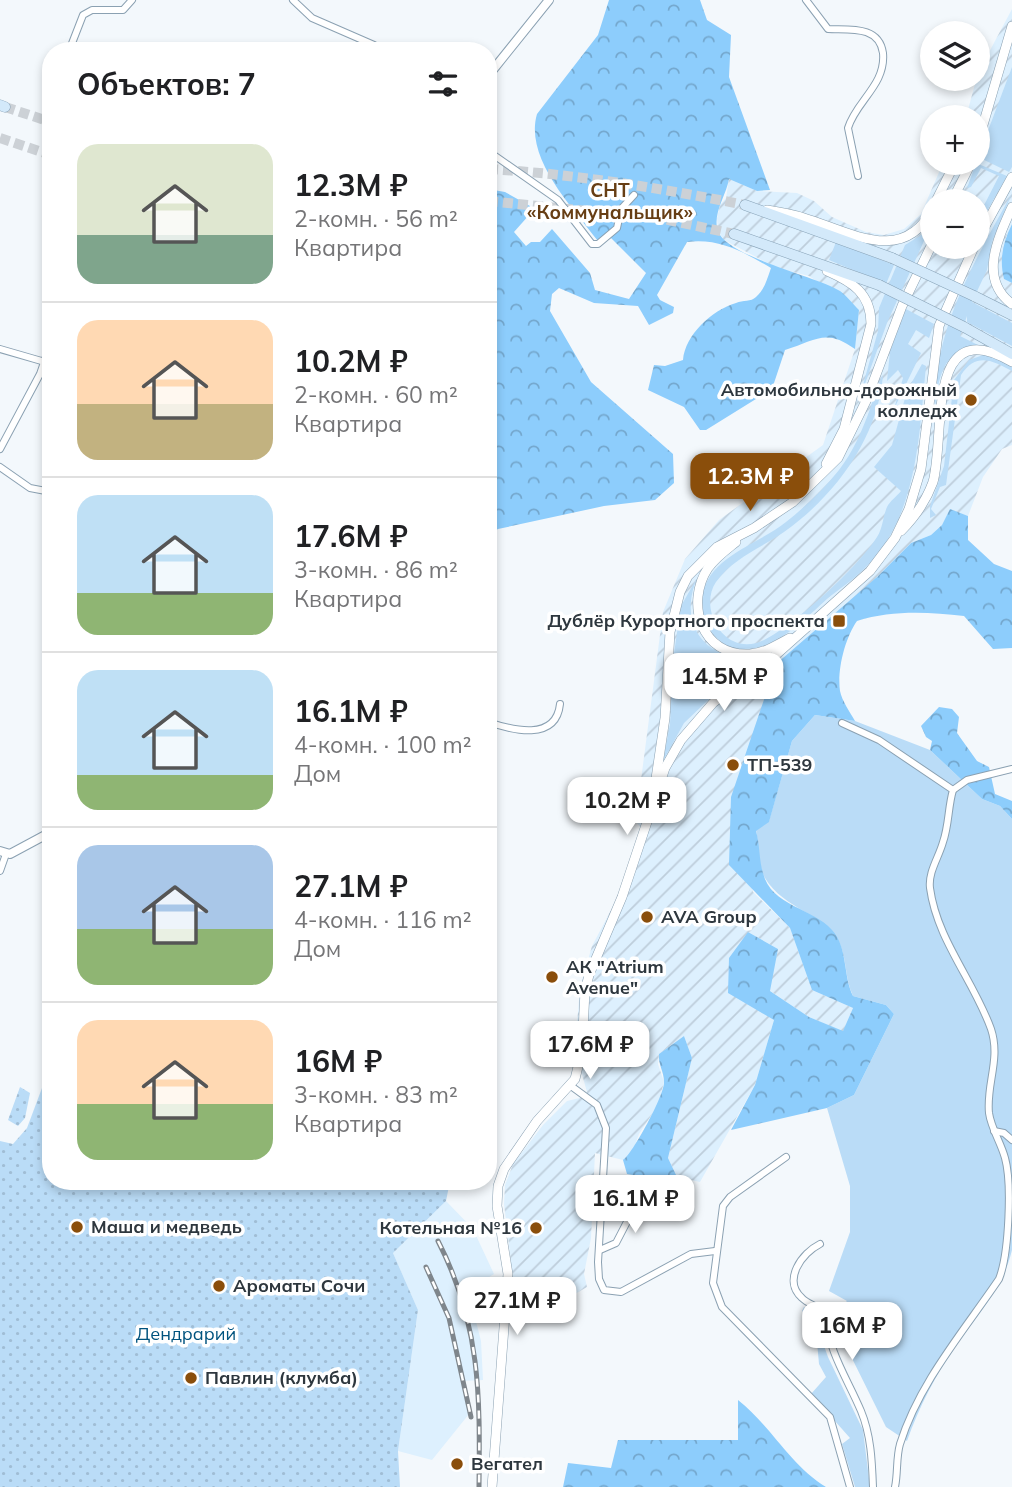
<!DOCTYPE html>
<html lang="ru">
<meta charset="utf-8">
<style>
body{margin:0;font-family:Mulish,sans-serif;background:#f2f2f2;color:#202124;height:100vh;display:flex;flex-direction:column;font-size:26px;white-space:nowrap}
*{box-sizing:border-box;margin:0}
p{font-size:23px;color:#757577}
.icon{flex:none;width:38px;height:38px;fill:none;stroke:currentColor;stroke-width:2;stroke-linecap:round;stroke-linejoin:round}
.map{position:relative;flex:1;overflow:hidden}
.details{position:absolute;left:42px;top:42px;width:455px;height:1148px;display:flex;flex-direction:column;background:#fff;border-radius:28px;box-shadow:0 4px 10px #0003}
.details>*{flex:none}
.controls{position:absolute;left:920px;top:21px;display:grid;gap:14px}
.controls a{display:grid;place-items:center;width:70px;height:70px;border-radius:50%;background:#fff;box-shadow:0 4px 10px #0003;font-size:35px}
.price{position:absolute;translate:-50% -60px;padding:0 16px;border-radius:14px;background:#fff;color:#222;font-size:23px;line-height:46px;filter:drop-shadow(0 2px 4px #0008)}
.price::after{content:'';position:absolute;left:50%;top:42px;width:21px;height:16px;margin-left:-10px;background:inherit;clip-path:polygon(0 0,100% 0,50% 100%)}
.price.active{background:#8a4e0b;color:#fff}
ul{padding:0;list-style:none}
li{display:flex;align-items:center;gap:21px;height:175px;padding:0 35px}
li+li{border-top:2px solid #e0e0e0}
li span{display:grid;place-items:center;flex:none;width:196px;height:140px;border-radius:21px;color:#555}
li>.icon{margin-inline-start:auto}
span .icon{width:84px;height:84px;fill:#fffc;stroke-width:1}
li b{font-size:30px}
h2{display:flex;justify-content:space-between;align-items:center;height:84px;padding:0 35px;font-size:30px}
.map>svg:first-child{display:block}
.built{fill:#ddf0fe}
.industrial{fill:url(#industrial-furrows);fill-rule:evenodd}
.grass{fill:#badcf7}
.forest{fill:url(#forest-crowns)}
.park{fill:url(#park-dots)}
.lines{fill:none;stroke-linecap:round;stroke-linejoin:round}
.primary-tunnel{stroke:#ccd1d6;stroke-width:10;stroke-dasharray:10 5;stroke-linecap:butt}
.minor-casing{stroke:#8ba1b2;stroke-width:8}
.tertiary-casing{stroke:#8ba1b2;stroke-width:10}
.secondary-casing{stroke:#8ba1b2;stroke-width:10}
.primary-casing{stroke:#86a1b6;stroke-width:11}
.minor{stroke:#fff;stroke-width:6}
.tertiary{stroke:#fff;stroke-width:8}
.secondary{stroke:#fff;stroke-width:9}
.primary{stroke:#d3e9fa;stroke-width:10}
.rail-casing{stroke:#7f868c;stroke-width:5}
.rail{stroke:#fff;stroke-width:2.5;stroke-dasharray:8;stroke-linecap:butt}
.primary-bridge-casing{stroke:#86a1b6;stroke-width:11;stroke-linecap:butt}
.primary-bridge{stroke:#d3e9fa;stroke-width:10}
.poi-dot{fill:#8a4e0b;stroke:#fff;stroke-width:2.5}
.labels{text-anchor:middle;stroke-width:7;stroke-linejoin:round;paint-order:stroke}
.poi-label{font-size:18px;font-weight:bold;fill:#2e373e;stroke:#fff;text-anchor:start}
.park-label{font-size:18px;fill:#00537e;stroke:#fff}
.neighbourhood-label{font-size:19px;font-weight:bold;fill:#673e14;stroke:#fff}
</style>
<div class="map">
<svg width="1012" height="1487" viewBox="0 0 1012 1487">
<defs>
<pattern id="industrial-furrows" width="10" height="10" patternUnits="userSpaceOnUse" patternTransform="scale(1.75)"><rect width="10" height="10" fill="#ddf0fe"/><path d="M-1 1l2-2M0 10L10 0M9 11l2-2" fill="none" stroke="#becedb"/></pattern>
<pattern id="forest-crowns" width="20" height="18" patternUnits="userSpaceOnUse" patternTransform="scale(1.75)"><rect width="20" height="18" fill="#8dcdfc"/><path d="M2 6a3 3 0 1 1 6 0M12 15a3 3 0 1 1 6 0" fill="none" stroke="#74a7cd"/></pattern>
<pattern id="park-dots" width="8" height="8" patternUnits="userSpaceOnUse" patternTransform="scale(1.75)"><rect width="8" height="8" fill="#badcf7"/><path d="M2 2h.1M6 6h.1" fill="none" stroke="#a0bdd5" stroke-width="1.8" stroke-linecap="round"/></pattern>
</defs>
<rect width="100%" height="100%" fill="#f3f8fc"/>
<polygon class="built" points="446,1201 473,1229 494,1274 468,1290 481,1341 483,1380 462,1381 469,1414 432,1460 398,1451 418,1310 393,1253"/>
<path class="industrial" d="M1012 9V224L1006 237 1004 279 1012 283V445L1002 449 983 477 968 516 950 510 942 525 931 535 911 543 877 577 731 797 753 892 790 928 812 990 853 1008 843 1032 809 1017 769 990 778 949 748 932 774 1020 755 1085 700 1182 677 1177 668 1158 692 1058 684 1036 659 1054 658 1064 664 1082 658 1105 639 1134 631 1156 623 1160 595 1153 591 1238 584 1274 587 1287 561 1302 510 1298 511 1262 504 1204 505 1185 513 1164 543 1125 567 1101 588 1096 575 1048 580 988 592 946 627 880 641 828 633 818 641 780 663 612 685 559 719 520 823 445 855 349 859 310 809 276 777 268 724 240 718 231 717 218 720 205 726 198 729 179 757 191 797 193 814 201 832 217 866 232 884 235 904 229 921 214 943 163H978V117H966L978 73ZM933 201H978V247H933Z"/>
<g class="grass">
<polygon points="1012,67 1012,167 1009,172 978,157"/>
<polygon points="976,163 1007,176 978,227 978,217 999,176 981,168 971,187 967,188"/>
<path d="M1012 193 992 242 987 270 972 302 1012 323V346L967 322V316L960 336 978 345C942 351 938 378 935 410 933 329 975 261 1012 193Z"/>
<polygon points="933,221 887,323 858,403 878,331 879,308 905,245 923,234"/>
<polygon points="836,242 894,265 886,284 829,260"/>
<polygon points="906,309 934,324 929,338 916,330 908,344 921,353 894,409 903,378 898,370 887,381 890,351"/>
<path d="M986 354 1012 365V371C992 360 976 352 961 375L946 485 940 487 931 509 936 515 930 518V506L944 466 954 380 969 360Z"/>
<path d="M922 364 926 366C919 435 918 518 864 569 853 580 839 589 827 599 808 616 788 637 763 646 751 650 734 651 723 643 711 635 704 622 702 608 698 559 757 546 786 522 805 507 824 489 839 470 853 452 862 431 870 409 874 398 877 384 883 375 878 438 835 496 784 532 761 548 733 558 716 582 703 601 713 631 733 641 743 646 754 645 764 640 795 625 859 566 877 537 883 528 883 516 887 507 890 501 897 496 901 491L874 467 892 445 907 391Z"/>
<path d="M697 578C676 629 710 663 762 660L728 684 674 653 681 606Z"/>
<polygon points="673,660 723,686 684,723 663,761 670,724"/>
<path d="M815 715 855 721 930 750 982 799 1000 806 1012 819V1250C1003 1288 979 1313 957 1344 936 1374 919 1407 907 1441L886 1427 836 1326 839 1309 847 1301 829 1291 850 1232V1186L827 1108 854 1095 894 1014 886 1005 853 996C845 979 847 961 840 944 827 914 784 910 765 878 758 867 759 844 756 830L769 821 792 741Z"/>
<polygon points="804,1307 821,1317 823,1343 828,1357 863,1430 870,1487 855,1487 842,1444 850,1438 811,1394 826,1377 819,1364 815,1320 802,1311"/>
</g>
<g class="forest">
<path d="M609 0H700L707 20 731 35 729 77 770 190 757 191 729 179C726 196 712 214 718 231 727 257 816 276 840 291 847 296 853 304 859 310L855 349C826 328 816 340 785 350L772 389 706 430H700L684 407 648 390 654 365 665 366 683 360C685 335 712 310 736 303 743 300 751 302 756 297 765 289 767 279 771 268 743 252 720 238 687 242L657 295 660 300 674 307 673 313 649 325 638 306 594 303 559 288 552 294 550 311 591 382 673 454 674 483 655 500 604 506 498 529 488 535V189L505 192 530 206V214L514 232 526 246 531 242H540L552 229 590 273 595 290 629 299 646 273 611 238 598 241C573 208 524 158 537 114L598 35Z"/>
<path d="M1012 224V283L1004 279C999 259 1003 242 1012 224Z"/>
<path d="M950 509 968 516V540L994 564 1012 571V648L993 649 964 616C928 612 892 610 857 621 845 638 837 670 840 691 842 701 850 712 855 721L815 715 792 741 769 822 756 831C760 845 759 860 763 873 771 906 813 908 832 930 848 947 843 976 853 996L886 1005 894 1014 854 1095 827 1108 731 1130 755 1085 774 1020 728 993 729 958 748 932 778 949 770 991 809 1017 843 1031 853 1008 812 990 790 928 729 865 731 797 776 664 877 577 911 543 931 535 942 525Z"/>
<polygon points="939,707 952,709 959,717 957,733 977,761 989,767 995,794 1012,801 1012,819 1000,806 982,799 930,750 932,741 926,737 921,726"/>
<path d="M684 1036 692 1058 668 1158 677 1177C661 1175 642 1177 627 1174L623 1160C632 1155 665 1094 664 1082 664 1071 658 1065 659 1054Z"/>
<path d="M738 1400C770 1425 791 1466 826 1487H563L568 1463 611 1468 618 1440H738Z"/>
</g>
<g class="park">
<polygon points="51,1064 51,1181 450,1181 446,1201 393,1253 418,1310 398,1451 400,1487 0,1487 0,1141 13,1144 27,1128"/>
<polygon points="20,1087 30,1093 25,1118 18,1126 8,1120"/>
</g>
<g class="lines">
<g class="primary-tunnel">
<polyline points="5,107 51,122"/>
<polyline points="0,138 51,155"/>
<path d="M488 169C575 174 659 188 745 205"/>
<polyline points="488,201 659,218 734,234"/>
</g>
<g class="minor-casing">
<g id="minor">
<polyline points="293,0 312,18 374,45 380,51"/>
<path d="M806 0 828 29C849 30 879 25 883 53 886 85 856 101 848 128L858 176"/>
<polyline points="69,51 83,15 92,10 123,10 132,0"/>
<polyline points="488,151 558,200 592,244 598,244 617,228 621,209 634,195"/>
<polyline points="0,349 45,362"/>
<polyline points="0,449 40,374 51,342"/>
<polyline points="0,467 30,488 51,492"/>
<path d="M488 722C512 730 556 742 560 704"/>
<path d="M842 723 879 740 953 790C948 807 949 825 943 842 939 857 928 872 930 888 937 940 974 981 991 1029 1001 1059 986 1084 989 1113 991 1128 1001 1143 1005 1158 1012 1183 1009 1254 999 1279 963 1332 919 1383 900 1444 896 1458 898 1473 895 1487"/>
<polyline points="953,790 967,780 1012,769"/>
<polyline points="0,871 6,854"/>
<polyline points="571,1086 597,1105 606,1128 598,1262 599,1279 604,1290 621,1292 691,1254 715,1251"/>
<polyline points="994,1131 1004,1133 1012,1140"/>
<polyline points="786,1157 730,1197 723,1206 713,1283 722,1307 830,1417 850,1487"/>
<path d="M820 1244C802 1253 782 1280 802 1298 809 1305 819 1306 825 1314 829 1353 846 1376 861 1411 871 1435 872 1461 873 1487"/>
<polyline points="600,1250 616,1243 630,1216 637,1210 661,1216 668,1213"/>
</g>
</g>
<g class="tertiary-casing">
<g id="tertiary">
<polyline points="488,76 549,0"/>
<polyline points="0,851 10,854 51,832"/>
</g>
</g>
<g class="secondary-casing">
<g id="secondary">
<polyline points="978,142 1012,26"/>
<polyline points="936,201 955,163"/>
<polyline points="952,201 971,163"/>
<path d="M1012 207C998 238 978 279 1012 304"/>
<path d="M767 210C780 212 792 214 804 218 848 231 904 267 933 208"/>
<polyline points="978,239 1012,177"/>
<path d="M826 464 844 429 871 324C871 293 852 282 827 271"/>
<path d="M901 531C915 517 926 501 933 482 946 437 924 310 1012 362"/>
<path d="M736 542C726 550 716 557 708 568 685 603 701 657 750 654 764 653 777 645 790 638"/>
<polyline points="655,785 665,718 670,632 680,592 688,576 717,547 754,528 793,502 838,458 866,401 902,306 933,242"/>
<polyline points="492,1487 508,1274 497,1206 498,1186 504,1169 537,1121 575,1079 582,1050 585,991 589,975 622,897 665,768 681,740 713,703 778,653 870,571 895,538 909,509 921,469 939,326 974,247"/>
</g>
</g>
<g class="primary-casing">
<g id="primary">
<polyline points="0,105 5,107"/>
<polyline points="745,205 892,258"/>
<polyline points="734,234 879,285"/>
<polyline points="974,296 1012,315"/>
<polyline points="964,327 1012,354"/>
</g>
</g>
<use href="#minor" class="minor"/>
<use href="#tertiary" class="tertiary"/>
<use href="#secondary" class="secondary"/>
<use href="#primary" class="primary"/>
<g class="rail-casing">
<g id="rail">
<path d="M438 1241C481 1325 480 1396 479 1487"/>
<polyline points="426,1267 449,1318 471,1417"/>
</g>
</g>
<use href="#rail" class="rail"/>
<g class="primary-bridge-casing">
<g id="primary-bridge">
<polyline points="892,258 974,296"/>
<polyline points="879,285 964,327"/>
</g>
</g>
<use href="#primary-bridge" class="primary-bridge"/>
</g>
<g class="poi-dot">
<circle cx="971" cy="400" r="7"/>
<rect x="832" y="614" width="14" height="14" rx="3.5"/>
<circle cx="733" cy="765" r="7"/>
<circle cx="647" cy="917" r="7"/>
<circle cx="552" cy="977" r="7"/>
<circle cx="77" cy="1227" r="7"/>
<circle cx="536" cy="1228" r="7"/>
<circle cx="219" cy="1286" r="7"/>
<circle cx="191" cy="1378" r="7"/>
<circle cx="457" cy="1464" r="7"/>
</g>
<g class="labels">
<g class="poi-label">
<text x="957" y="396" text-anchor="end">Автомобильно-дорожный<tspan x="957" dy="21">колледж</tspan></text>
<text x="825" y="627" text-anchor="end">Дублёр Курортного проспекта</text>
<text x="747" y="771">ТП-539</text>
<text x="661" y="923">AVA Group</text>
<text x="566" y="973">АК "Atrium<tspan x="566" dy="21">Avenue"</tspan></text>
<text x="91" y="1233">Маша и медведь</text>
<text x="522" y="1234" text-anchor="end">Котельная №16</text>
<text x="233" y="1292">Ароматы Сочи</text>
<text x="205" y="1384">Павлин (клумба)</text>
<text x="471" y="1470">Вегател</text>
</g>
<g class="park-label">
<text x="186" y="1340">Дендрарий</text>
</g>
<g class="neighbourhood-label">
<text x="610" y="197">СНТ<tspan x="610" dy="22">«Коммунальщик»</tspan></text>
</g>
</g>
</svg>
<div class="controls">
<a><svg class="icon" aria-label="layers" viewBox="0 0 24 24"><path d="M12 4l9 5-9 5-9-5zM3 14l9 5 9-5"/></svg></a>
<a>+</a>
<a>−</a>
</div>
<b class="price active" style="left:750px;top:513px">12.3M ₽</b>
<b class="price" style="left:724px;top:713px">14.5M ₽</b>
<b class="price" style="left:627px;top:837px">10.2M ₽</b>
<b class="price" style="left:590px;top:1081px">17.6M ₽</b>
<b class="price" style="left:635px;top:1235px">16.1M ₽</b>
<b class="price" style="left:517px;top:1337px">27.1M ₽</b>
<b class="price" style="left:852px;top:1362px">16M ₽</b>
<section class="details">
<h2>Объектов: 7<svg class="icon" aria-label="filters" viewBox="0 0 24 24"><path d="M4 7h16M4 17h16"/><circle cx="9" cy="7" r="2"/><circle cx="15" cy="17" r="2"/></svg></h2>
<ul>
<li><span style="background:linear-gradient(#dfe7d0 65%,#7fa58c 0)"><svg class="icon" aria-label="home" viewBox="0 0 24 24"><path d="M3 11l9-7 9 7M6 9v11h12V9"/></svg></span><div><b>12.3M ₽</b><p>2-комн. · 56 m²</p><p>Квартира</p></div></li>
<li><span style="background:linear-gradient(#ffd9b3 60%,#c2b280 0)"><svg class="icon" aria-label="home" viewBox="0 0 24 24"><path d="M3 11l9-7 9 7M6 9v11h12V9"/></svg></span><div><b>10.2M ₽</b><p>2-комн. · 60 m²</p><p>Квартира</p></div></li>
<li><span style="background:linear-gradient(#bfe0f5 70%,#8fb573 0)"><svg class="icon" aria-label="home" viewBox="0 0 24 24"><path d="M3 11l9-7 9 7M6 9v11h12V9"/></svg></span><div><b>17.6M ₽</b><p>3-комн. · 86 m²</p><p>Квартира</p></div></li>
<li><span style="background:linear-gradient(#bfe0f5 75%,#8fb573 0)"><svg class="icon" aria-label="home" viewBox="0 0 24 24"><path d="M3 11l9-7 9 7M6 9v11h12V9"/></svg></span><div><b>16.1M ₽</b><p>4-комн. · 100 m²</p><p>Дом</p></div></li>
<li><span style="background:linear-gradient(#a9c7e8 60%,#8fb573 0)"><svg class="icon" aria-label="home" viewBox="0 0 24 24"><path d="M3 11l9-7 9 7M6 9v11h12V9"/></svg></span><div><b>27.1M ₽</b><p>4-комн. · 116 m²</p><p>Дом</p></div></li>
<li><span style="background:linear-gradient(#ffd9b3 60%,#8fb573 0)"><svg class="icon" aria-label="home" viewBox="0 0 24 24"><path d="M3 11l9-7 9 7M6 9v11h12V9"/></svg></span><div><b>16M ₽</b><p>3-комн. · 83 m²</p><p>Квартира</p></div></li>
</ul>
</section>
</div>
